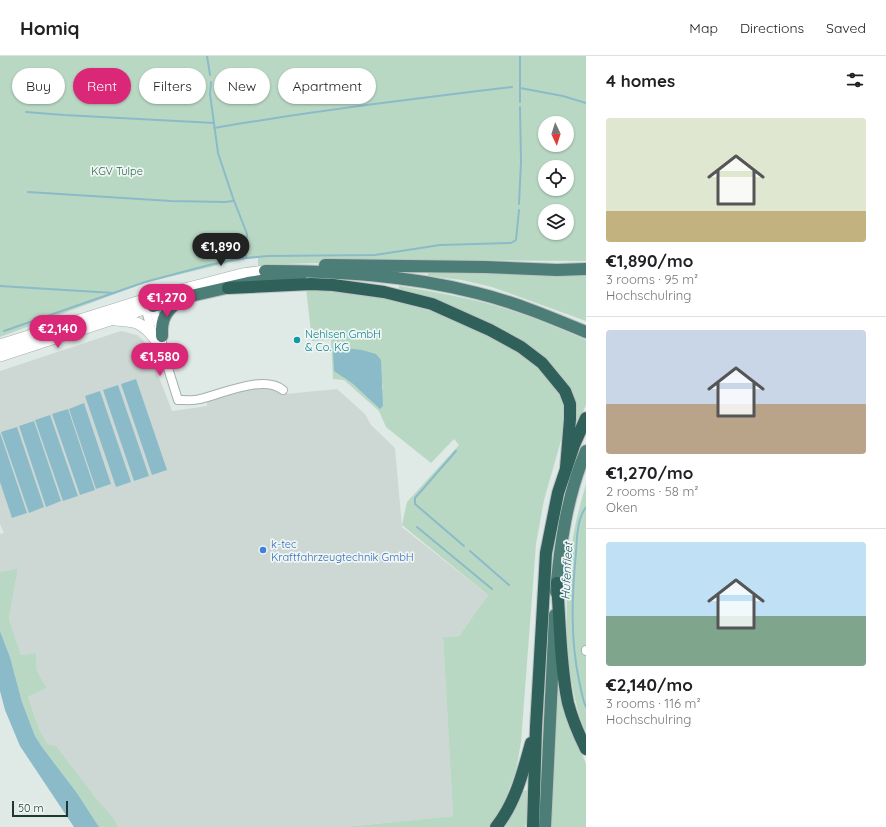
<!DOCTYPE html>
<meta charset="utf-8">
<style>
body{margin:0;font-family:Quicksand,sans-serif;background:#f2f2f2;color:#202124;height:100vh;display:flex;flex-direction:column;font-size:15px;white-space:nowrap}
*{box-sizing:border-box;margin:0}
p{font-size:13px;color:#757577}
.icon{flex:none;width:22px;height:22px;fill:none;stroke:currentColor;stroke-width:2;stroke-linecap:round;stroke-linejoin:round}
.map{position:relative;flex:1;overflow:hidden}
.side{display:flex;flex-direction:column;background:#fff;width:300px}
.side>*{flex:none}
.hud{position:absolute;left:12px;top:12px;width:380px;height:36px;display:flex;gap:8px}
.needle{width:26px;rotate:176deg}
.controls{position:absolute;left:538px;top:60px;display:grid;gap:8px}
.controls a{display:grid;place-items:center;width:36px;height:36px;border-radius:50%;background:#fff;box-shadow:0 1px 3px #0004;font-size:20px}
.scale{position:absolute;left:12px;bottom:10px;width:56px;box-sizing:border-box;padding-left:4px;border:2px solid #223733;border-top:0;font-size:11px;line-height:14px;white-space:nowrap;color:#223733;-webkit-text-stroke:3px #eff6f3;paint-order:stroke}
.price{position:absolute;translate:-50% -34px;padding:0 9px;border-radius:14px;background:#db2777;color:#fff;font-size:13px;line-height:26px;filter:drop-shadow(0 1px 2px #0008)}
.price::after{content:'';position:absolute;left:50%;top:24px;width:12px;height:9px;margin-left:-6px;background:inherit;clip-path:polygon(0 0,100% 0,50% 100%)}
.price.selected{background:#222;color:#fff}
ul{padding:0;list-style:none}
li{display:grid;align-content:center;gap:8px;height:212px;padding:0 20px}
li+li{border-top:1px solid #e0e0e0}
li span{display:grid;place-items:center;height:124px;border-radius:4px;color:#555}
li>.icon{margin-inline-start:auto}
span .icon{width:72px;height:72px;fill:#fffc;stroke-width:1}
li b{font-size:17px}
h2{display:flex;justify-content:space-between;align-items:center;height:48px;padding:0 20px;font-size:17px}
.chip{padding:0 14px;border-radius:18px;background:#fff;box-shadow:0 1px 3px #0004;font-size:14px;line-height:36px}
.chip.selected{background:#db2777;color:#fff}
header{display:flex;align-items:center;gap:24px;box-sizing:border-box;height:56px;padding:0 20px;background:#fff;border-bottom:1px solid #e0e0e0}
header strong{font-size:19px}
nav{display:flex;gap:22px;margin-inline-start:auto;font-size:14px}
main{display:flex;flex:1;min-height:0}
.map>svg:first-child{display:block}
.built{fill:#cdd8d4}
.green{fill:#b9d8c4;fill-rule:evenodd}
.water{fill:#8bbbc9}
.lines{fill:none;stroke-linecap:round;stroke-linejoin:round}
.stream{stroke:#8bbbc9;stroke-width:2}
.minor-casing{stroke:#a3b0ac;stroke-width:10}
.tertiary-casing{stroke:#a3b0ac;stroke-width:12}
.trunk-casing{stroke:#bdc3c2;stroke-width:14}
.motorway-casing{stroke:#bdc3c2;stroke-width:14}
.minor{stroke:#fff;stroke-width:8}
.tertiary{stroke:#fff;stroke-width:11}
.trunk{stroke:#4c7d76;stroke-width:12}
.motorway{stroke:#30605a;stroke-width:12}
.culture-dot{fill:#0f9aa8;stroke:#eff6f3;stroke-width:1.5}
.shop-dot{fill:#3f7fe0;stroke:#eff6f3;stroke-width:1.5}
.labels{text-anchor:middle;stroke-width:3.5;stroke-linejoin:round;paint-order:stroke}
.park-label{font-size:11px;fill:#306a4a;stroke:#eff6f3}
.culture-label{font-size:11px;fill:#0d838f;stroke:#eff6f3;text-anchor:start}
.shop-label{font-size:11px;fill:#366cbe;stroke:#eff6f3;text-anchor:start}
.water-label{font-size:12px;font-style:italic;fill:#225b6d;stroke:#eff6f3}
</style>
<header>
<strong>Homiq</strong>
<nav><a>Map</a><a>Directions</a><a>Saved</a></nav>
</header>
<main>
<div class="map">
<svg width="586" height="771" viewBox="0 0 586 771">
<rect width="100%" height="100%" fill="#dfe9e5"/>
<polygon class="built" points="121,275 137,279 143,284 147,290 172,355 207,350 207,340 244,328 284,334 286,338 337,333 365,358 371,369 395,392 402,471 488,539 459,580 443,581 453,760 345,771 118,771 113,761 48,689 39,673 28,641 47,632 37,615 36,597 21,599 9,563 18,512 0,516 0,478 4,477 0,468 0,315"/>
<g class="green">
<path d="M0 0H586V205L397 204C351 209 304 205 258 210V200L147 226 0 281ZM545 67H567V89H545ZM545 111H567V133H545ZM545 155H567V177H545Z"/>
<polygon points="428,215 586,218 586,265 492,231 462,224 428,220"/>
<path d="M399 230C435 236 471 242 506 253 533 261 560 273 586 284V349L571 384 569 334 555 312 532 292 507 277 462 254 398 236Z"/>
<path d="M306 232 365 238 390 244 438 257 471 270 506 288 534 306 554 328 564 349V374L544 444 536 488 521 686 516 715 502 752 489 771H345L453 760 443 581 459 580 488 539 402 469 407 446 459 389 454 383 431 407 386 371 379 355 344 324 333 323 331 284 312 285ZM342 321 383 329 380 352 353 328Z"/>
<path d="M586 428V676C563 625 563 536 573 481 576 463 581 446 586 428Z"/>
<polygon points="18,512 9,563 21,599 36,597 37,615 47,632 28,641 39,673 48,689 56,690 94,740 113,761 118,771 99,771 77,737 42,691 35,680 22,646 10,601 0,575 0,516"/>
<polygon points="558,611 574,679 586,708 586,771 551,771"/>
<polygon points="529,734 529,757 525,771 502,771 520,735"/>
</g>
<g class="water">
<polygon points="345,292 362,294 376,298 381,304 383,350 380,353 353,328 334,315 333,293"/>
<polygon points="136,323 167,414 152,419 121,328"/>
<polygon points="118,329 149,420 134,425 103,334"/>
<polygon points="100,335 131,426 116,431 85,340"/>
<polygon points="84,347 111,428 96,433 69,353"/>
<polygon points="68,353 95,434 80,439 52,358"/>
<polygon points="50,359 78,440 63,445 35,364"/>
<polygon points="34,365 61,445 46,451 19,370"/>
<polygon points="17,371 44,451 29,457 1,376"/>
<polygon points="0,377 27,457 12,462 0,426"/>
<polygon points="0,575 10,601 22,646 35,680 42,691 77,737 99,771 74,771 20,690 5,654 0,635"/>
</g>
<g class="lines">
<g class="stream">
<polyline points="207,0 210,19"/>
<polyline points="520,0 520,46"/>
<polyline points="211,26 210,38 218,97 233,142 247,178 246,202"/>
<polyline points="520,32 563,40 586,47"/>
<polyline points="26,56 64,59 214,67"/>
<path d="M214 72C313 55 413 43 512 31"/>
<polyline points="28,136 171,145 225,146 233,145"/>
<polyline points="519,148 521,106 520,51"/>
<polyline points="0,230 114,237"/>
<polyline points="4,275 145,226 209,209 236,203 268,200 375,199 440,189 511,187 516,184 519,154"/>
<polyline points="456,395 415,442 415,448 464,490"/>
<path d="M586 451C577 463 577 482 576 496 572 539 570 582 579 624 581 633 582 642 586 651"/>
<polyline points="417,471 492,533"/>
<polyline points="470,495 509,529"/>
</g>
<g class="minor-casing">
<g id="minor">
<path d="M151 246 162 280V293L178 344C185 344 193 345 200 343 222 338 264 318 283 334"/>
<polyline points="144,248 153,279"/>
<polyline points="586,594 586,595"/>
</g>
</g>
<g class="tertiary-casing">
<g id="tertiary">
<path d="M115 264C136 265 142 266 155 283"/>
<polyline points="0,289 150,242 242,218 265,215"/>
<polyline points="0,300 153,250"/>
</g>
</g>
<g class="trunk-casing">
<g id="trunk">
<polyline points="325,209 485,211 557,214 586,213"/>
<path d="M265 215C336 215 408 219 477 237 514 246 550 261 586 276"/>
<polyline points="153,250 182,242 248,227 267,224 300,222"/>
<path d="M162 280C161 262 166 255 180 244"/>
<path d="M556 536C560 489 567 439 586 395"/>
<polyline points="545,771 555,559"/>
</g>
</g>
<g class="motorway-casing">
<g id="motorway">
<polyline points="228,232 311,228 333,229 384,236 432,248 490,274 521,291 542,307 565,335 570,348 570,363 566,412"/>
<path d="M557 527C560 566 560 608 568 647 572 662 579 679 586 693"/>
<path d="M496 771C515 748 523 716 531 687"/>
<polyline points="533,771 536,671 546,497 558,437 574,389 586,362"/>
</g>
</g>
<use href="#minor" class="minor"/>
<use href="#tertiary" class="tertiary"/>
<use href="#trunk" class="trunk"/>
<use href="#motorway" class="motorway"/>
</g>
<circle class="culture-dot" cx="297" cy="284" r="4"/>
<circle class="shop-dot" cx="263" cy="494" r="4"/>
<g class="labels">
<g class="park-label">
<text x="117" y="119">KGV Tulpe</text>
</g>
<g class="culture-label">
<text x="305" y="282">Nehlsen GmbH<tspan x="305" dy="13">&amp; Co. KG</tspan></text>
</g>
<g class="shop-label">
<text x="271" y="492">k-tec<tspan x="271" dy="13">Kraftfahrzeugtechnik GmbH</tspan></text>
</g>
<g class="water-label">
<text transform="translate(567 515) rotate(-87)" y="4">Hufenfleet</text>
</g>
</g>
</svg>
<div class="controls">
<a><svg class="needle" viewBox="-14 -14 28 28"><path d="M0-13l5 13h-10z" fill="#e53935"/><path d="M0 13l5-13h-10z" fill="#757577"/></svg></a>
<a><svg class="icon" aria-label="locate" viewBox="0 0 24 24"><circle cx="12" cy="12" r="6"/><path d="M12 2v4M12 18v4M2 12h4M18 12h4"/></svg></a>
<a><svg class="icon" aria-label="layers" viewBox="0 0 24 24"><path d="M12 4l9 5-9 5-9-5zM3 14l9 5 9-5"/></svg></a>
</div>
<div class="scale">50 m</div>
<b class="price selected" style="left:221px;top:211px">€1,890</b>
<b class="price" style="left:167px;top:262px">€1,270</b>
<b class="price" style="left:58px;top:293px">€2,140</b>
<b class="price" style="left:160px;top:321px">€1,580</b>
<div class="hud">
<a class="chip">Buy</a>
<a class="chip selected">Rent</a>
<a class="chip">Filters</a>
<a class="chip">New</a>
<a class="chip">Apartment</a>
</div>
</div>
<section class="side">
<h2>4 homes<svg class="icon" aria-label="filters" viewBox="0 0 24 24"><path d="M4 7h16M4 17h16"/><circle cx="9" cy="7" r="2"/><circle cx="15" cy="17" r="2"/></svg></h2>
<ul>
<li><span style="background:linear-gradient(#dfe7d0 75%,#c2b280 0)"><svg class="icon" aria-label="home" viewBox="0 0 24 24"><path d="M3 11l9-7 9 7M6 9v11h12V9"/></svg></span><div><b>€1,890/mo</b><p>3 rooms · 95 m²</p><p>Hochschulring</p></div></li>
<li><span style="background:linear-gradient(#c9d6e8 60%,#b9a48a 0)"><svg class="icon" aria-label="home" viewBox="0 0 24 24"><path d="M3 11l9-7 9 7M6 9v11h12V9"/></svg></span><div><b>€1,270/mo</b><p>2 rooms · 58 m²</p><p>Oken</p></div></li>
<li><span style="background:linear-gradient(#bfe0f5 60%,#7fa58c 0)"><svg class="icon" aria-label="home" viewBox="0 0 24 24"><path d="M3 11l9-7 9 7M6 9v11h12V9"/></svg></span><div><b>€2,140/mo</b><p>3 rooms · 116 m²</p><p>Hochschulring</p></div></li>
</ul>
</section>
</main>
